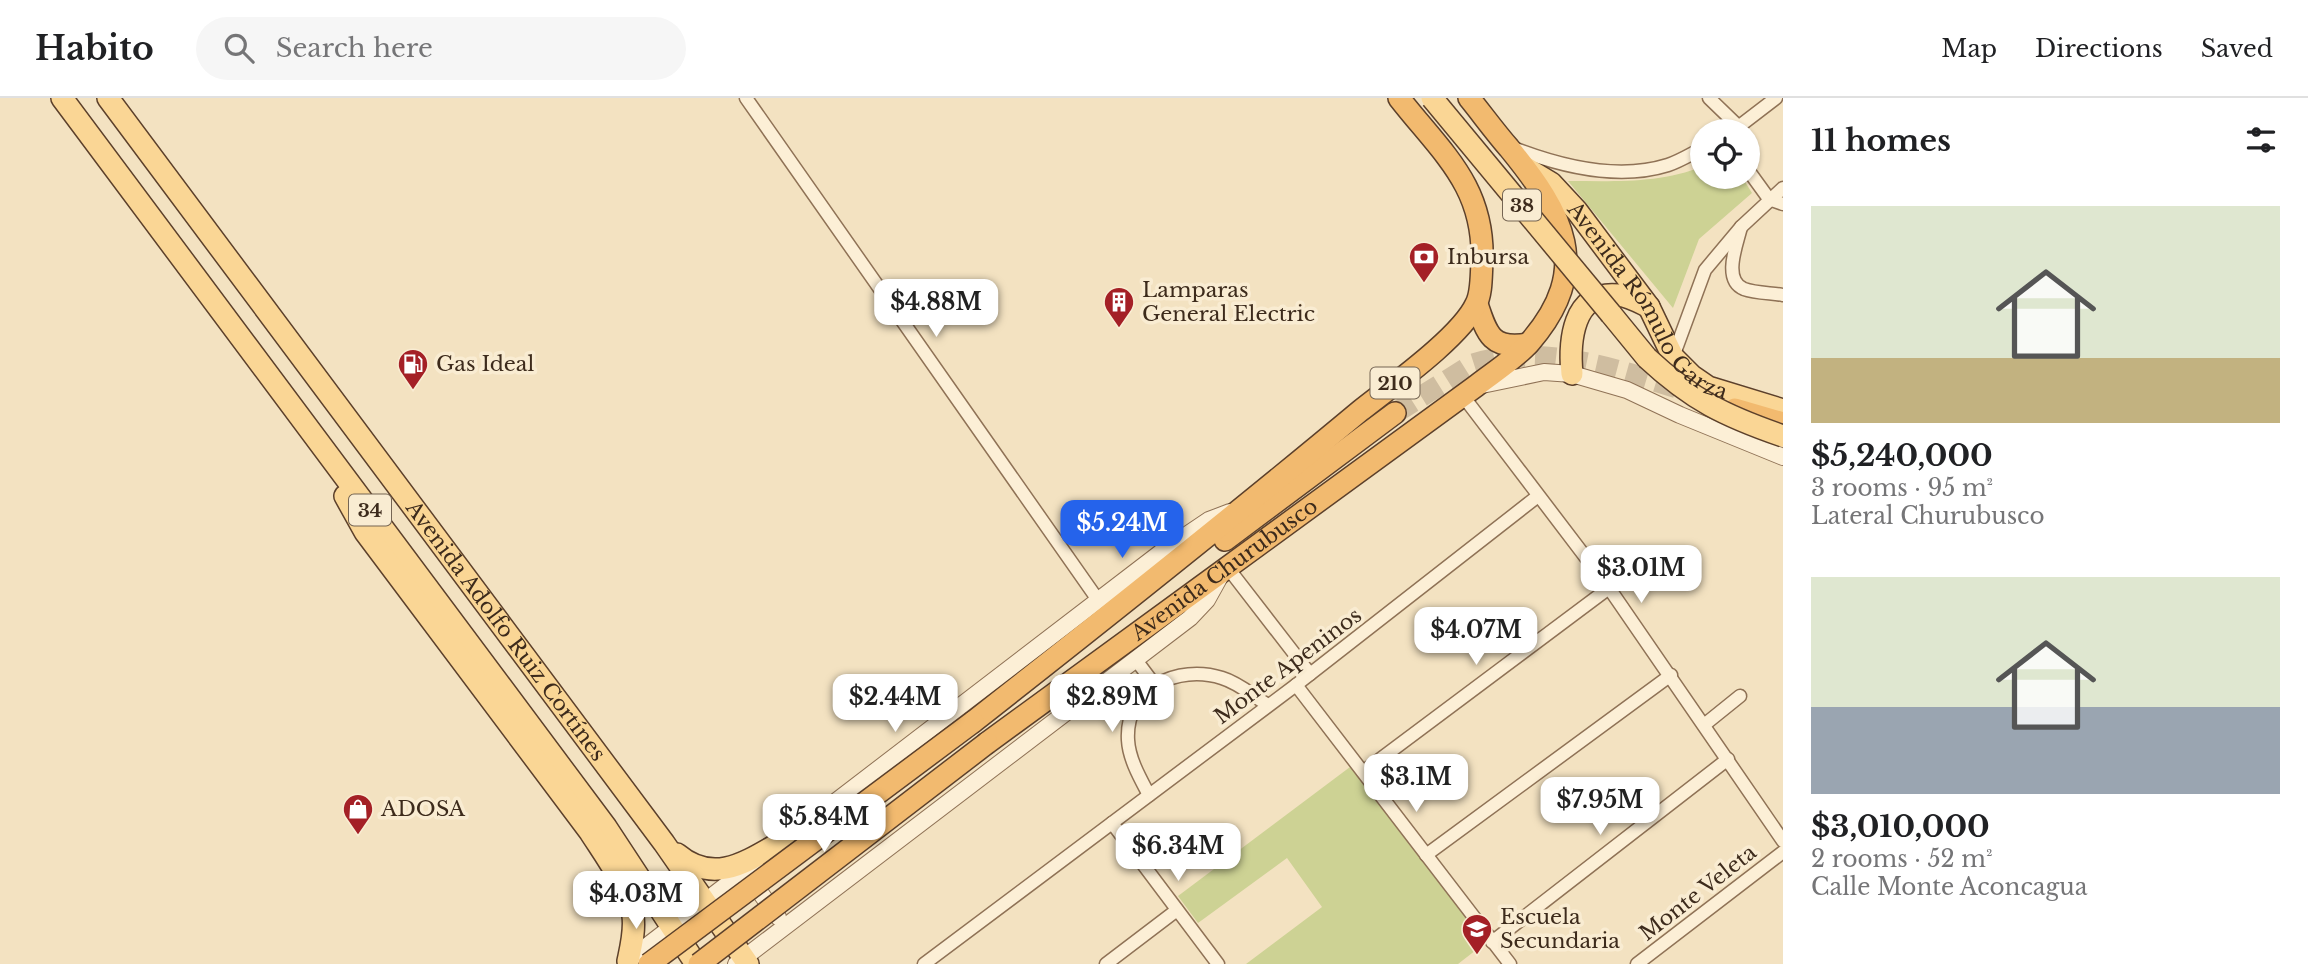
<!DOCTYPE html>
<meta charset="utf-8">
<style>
body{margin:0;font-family:"Libre Baskerville",serif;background:#f6f6f6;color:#202124;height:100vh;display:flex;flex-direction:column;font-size:26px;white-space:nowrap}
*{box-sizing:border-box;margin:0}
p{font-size:23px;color:#757577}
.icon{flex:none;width:38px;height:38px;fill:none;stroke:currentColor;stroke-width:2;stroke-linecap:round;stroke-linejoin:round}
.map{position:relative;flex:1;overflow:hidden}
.panel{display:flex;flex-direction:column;background:#fff;width:525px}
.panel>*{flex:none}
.buttons{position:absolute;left:1690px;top:21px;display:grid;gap:14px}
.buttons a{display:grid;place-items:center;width:70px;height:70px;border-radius:50%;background:#fff;box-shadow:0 2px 5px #0004;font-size:35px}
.price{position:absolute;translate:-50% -60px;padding:0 16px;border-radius:14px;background:#fff;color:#222;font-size:23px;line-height:46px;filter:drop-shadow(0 2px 4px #0008)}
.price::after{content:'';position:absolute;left:50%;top:42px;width:21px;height:16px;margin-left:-10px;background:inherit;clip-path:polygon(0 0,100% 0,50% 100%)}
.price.current{background:#2563eb;color:#fff}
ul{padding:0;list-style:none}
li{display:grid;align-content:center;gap:14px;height:371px;padding:0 28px}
li span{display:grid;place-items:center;height:217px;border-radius:0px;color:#555}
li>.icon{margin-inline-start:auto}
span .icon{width:126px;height:126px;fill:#fffc;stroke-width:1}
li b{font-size:30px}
h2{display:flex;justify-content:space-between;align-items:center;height:84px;padding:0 28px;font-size:30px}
header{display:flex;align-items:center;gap:42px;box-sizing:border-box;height:98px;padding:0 35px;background:#fff;border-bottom:2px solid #e0e0e0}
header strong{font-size:33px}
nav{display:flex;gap:38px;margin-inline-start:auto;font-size:24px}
.search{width:490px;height:63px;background:#f6f6f6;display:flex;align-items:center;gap:18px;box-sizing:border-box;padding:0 24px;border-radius:38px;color:#757577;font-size:26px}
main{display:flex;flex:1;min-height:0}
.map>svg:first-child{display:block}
.green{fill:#cdd294}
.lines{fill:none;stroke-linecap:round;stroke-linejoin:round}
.trunk-tunnel{stroke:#cfbda0;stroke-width:21;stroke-dasharray:21 10;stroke-linecap:butt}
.minor-casing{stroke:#8f7256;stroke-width:15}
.tertiary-casing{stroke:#8f7256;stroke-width:18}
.primary-casing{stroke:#5c402b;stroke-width:24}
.trunk-casing{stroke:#5c402b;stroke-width:24}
.minor{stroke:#fcefd6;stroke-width:12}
.tertiary{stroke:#fcefd6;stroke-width:16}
.primary{stroke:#fad695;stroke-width:21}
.trunk{stroke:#f2ba6f;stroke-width:21}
.primary-bridge-casing{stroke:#5c402b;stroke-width:24;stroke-linecap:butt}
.trunk-bridge-casing{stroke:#5c402b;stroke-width:24;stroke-linecap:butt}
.primary-bridge{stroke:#fad695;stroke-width:21}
.trunk-bridge{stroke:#f2ba6f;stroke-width:21}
.labels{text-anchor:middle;stroke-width:7;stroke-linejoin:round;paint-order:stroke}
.shield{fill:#f9ecd2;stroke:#756553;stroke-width:2}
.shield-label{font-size:19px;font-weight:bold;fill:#3d2b1c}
.poi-label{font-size:21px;fill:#3d2b1c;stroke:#f9ecd2;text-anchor:start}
.street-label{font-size:21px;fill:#3d2b1c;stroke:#f9ecd2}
</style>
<header>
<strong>Habito</strong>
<div class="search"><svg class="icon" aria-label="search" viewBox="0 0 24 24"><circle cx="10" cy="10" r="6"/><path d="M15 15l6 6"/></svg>Search here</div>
<nav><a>Map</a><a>Directions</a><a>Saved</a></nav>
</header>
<main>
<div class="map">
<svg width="1783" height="866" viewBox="0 0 1783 866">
<rect width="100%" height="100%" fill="#f3e2c1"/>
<g class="green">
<path d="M1703 68V79H1742L1752 95 1699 141 1673 210 1568 83C1612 83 1661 86 1703 68Z"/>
<polygon points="1350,669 1485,845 1458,866 1246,866 1322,809 1287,760 1198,825 1178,798"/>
</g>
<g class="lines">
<path class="trunk-tunnel" d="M1395 315 1473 266C1540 244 1622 273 1687 293"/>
<g class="minor-casing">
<g id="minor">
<polyline points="746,0 1098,502"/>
<polyline points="1709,0 1739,29"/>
<polyline points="1733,33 1776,0"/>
<path d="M1511 49C1559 68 1617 83 1668 67 1680 63 1691 56 1703 50"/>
<polyline points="1748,72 1769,101"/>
<polyline points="1769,101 1783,106"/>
<path d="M1741 129C1737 146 1722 182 1744 191 1755 195 1771 195 1783 197"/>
<polyline points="1673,259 1705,172 1741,129 1783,90"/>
<polyline points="1463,298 1609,490 1783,743"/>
<polyline points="1228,470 1310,576"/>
<polyline points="1136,562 1154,586"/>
<polyline points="1296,587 1510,866"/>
<polyline points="1704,627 1740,598"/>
<polyline points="1363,674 1609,490"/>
<path d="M1149 697C1140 680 1129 661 1128 642 1125 590 1178 566 1222 580 1239 585 1253 598 1268 607"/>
<polyline points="1112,725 1218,866"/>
<polyline points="1426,757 1671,577"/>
<polyline points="1492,844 1728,661"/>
<polyline points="924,866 1296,587 1538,398"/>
<polyline points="1106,866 1177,812"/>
<polyline points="1637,866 1783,754"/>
</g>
</g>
<g class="tertiary-casing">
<g id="tertiary">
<polyline points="1482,287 1544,274 1572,276 1627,292 1680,317 1783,359"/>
<polyline points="779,747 1160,455 1209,422 1230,414"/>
<polyline points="748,778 778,819"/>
<polyline points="626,864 755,765"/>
<polyline points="736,866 1190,520 1207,502 1222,475"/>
</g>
</g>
<g class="primary-casing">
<g id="primary">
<polyline points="62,0 606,729 696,866"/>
<path id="s1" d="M108 0 664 745 748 866"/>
<path id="s2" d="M1526 70 1551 85 1577 113 1649 209 1673 259 1692 278 1708 289 1783 312"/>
<polyline points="1611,216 1647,260"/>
<path d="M1572 276C1569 245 1572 192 1618 197 1629 198 1639 204 1649 209"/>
<path d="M345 398 365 434 590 734C606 759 628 788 633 818 635 833 631 849 628 863"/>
<path d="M677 756C716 789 750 761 788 740"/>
</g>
</g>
<g class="trunk-casing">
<g id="trunk">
<path d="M1477 206C1487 237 1492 252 1528 246"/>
<polyline points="1735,311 1783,325"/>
<polyline points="1225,442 1395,315"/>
<path d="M973 624C1103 522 1233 419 1360 313 1390 289 1461 239 1476 206 1482 195 1481 177 1482 164 1485 88 1442 55 1399 0"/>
<path id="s3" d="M987 645 1476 288C1494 274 1515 261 1530 244 1594 170 1563 116 1509 50 1495 34 1482 16 1469 0"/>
</g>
</g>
<use href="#minor" class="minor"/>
<use href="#tertiary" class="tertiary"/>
<use href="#primary" class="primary"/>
<use href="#trunk" class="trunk"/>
<g class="primary-bridge-casing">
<g id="primary-bridge">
<polyline points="1432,0 1611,216"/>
<path d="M1647 260C1692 302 1725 318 1783 338"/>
</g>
</g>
<g class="trunk-bridge-casing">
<g id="trunk-bridge">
<polyline points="649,866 973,624"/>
<polyline points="699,866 987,645"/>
</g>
</g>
<use href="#primary-bridge" class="primary-bridge"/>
<use href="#trunk-bridge" class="trunk-bridge"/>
</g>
<defs>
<g id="bank-pin" transform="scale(1.575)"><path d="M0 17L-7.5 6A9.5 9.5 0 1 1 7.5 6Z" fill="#a42026" stroke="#f9ecd2"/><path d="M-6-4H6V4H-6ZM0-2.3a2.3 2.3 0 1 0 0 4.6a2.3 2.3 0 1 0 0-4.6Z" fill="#fff"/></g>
<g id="building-pin" transform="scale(1.575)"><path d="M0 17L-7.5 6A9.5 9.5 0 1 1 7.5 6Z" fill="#a42026" stroke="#f9ecd2"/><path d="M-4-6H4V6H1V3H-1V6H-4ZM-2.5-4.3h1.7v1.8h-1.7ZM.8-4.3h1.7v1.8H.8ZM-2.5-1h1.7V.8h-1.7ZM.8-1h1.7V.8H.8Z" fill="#fff"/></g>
<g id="fuel-pin" transform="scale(1.575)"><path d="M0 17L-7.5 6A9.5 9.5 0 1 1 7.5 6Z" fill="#a42026" stroke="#f9ecd2"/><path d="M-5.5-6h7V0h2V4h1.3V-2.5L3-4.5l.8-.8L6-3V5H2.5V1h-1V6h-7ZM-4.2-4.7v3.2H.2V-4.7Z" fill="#fff"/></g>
<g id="shop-pin" transform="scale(1.575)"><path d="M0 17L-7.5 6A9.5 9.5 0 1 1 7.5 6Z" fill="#a42026" stroke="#f9ecd2"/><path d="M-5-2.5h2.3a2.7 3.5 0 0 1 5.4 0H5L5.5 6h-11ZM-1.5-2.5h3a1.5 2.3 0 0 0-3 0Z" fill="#fff"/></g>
<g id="school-pin" transform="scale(1.575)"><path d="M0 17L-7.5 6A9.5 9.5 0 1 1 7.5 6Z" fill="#a42026" stroke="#f9ecd2"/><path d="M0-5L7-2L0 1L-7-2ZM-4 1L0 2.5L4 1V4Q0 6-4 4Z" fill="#fff"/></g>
</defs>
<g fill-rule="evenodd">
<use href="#bank-pin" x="1424" y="159"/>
<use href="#building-pin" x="1119" y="204"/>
<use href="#fuel-pin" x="413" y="266"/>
<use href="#shop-pin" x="358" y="711"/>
<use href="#school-pin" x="1477" y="831"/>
</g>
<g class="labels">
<g class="shield">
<rect x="1503" y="91.5" width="38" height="31" rx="5"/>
<rect x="1370.5" y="269.5" width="49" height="31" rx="5"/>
<rect x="349" y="396.5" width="42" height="31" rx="5"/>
</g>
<g class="shield-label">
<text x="1522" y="114">38</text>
<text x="1395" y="292">210</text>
<text x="370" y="419">34</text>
</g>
<g class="poi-label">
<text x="1447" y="166">Inbursa</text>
<text x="1142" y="199">Lamparas<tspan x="1142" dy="24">General Electric</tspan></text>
<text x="436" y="273">Gas Ideal</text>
<text x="381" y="718">ADOSA</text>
<text x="1500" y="826">Escuela<tspan x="1500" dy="24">Secundaria</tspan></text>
</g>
<g class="street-label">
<text dy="7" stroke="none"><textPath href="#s2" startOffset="184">Avenida Rómulo Garza</textPath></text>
<text dy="7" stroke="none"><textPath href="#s3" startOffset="294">Avenida Churubusco</textPath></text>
<text dy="7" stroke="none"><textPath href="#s1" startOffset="665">Avenida Adolfo Ruiz Cortínes</textPath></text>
<text transform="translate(1288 568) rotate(-37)" y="7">Monte Apeninos</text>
<text transform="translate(1698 795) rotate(-38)" y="7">Monte Veleta</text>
</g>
</g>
</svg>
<div class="buttons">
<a><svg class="icon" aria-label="locate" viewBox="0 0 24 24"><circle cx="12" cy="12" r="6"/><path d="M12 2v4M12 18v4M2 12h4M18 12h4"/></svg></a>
</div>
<b class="price" style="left:936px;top:241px">$4.88M</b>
<b class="price current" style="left:1122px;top:462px">$5.24M</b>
<b class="price" style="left:1641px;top:507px">$3.01M</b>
<b class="price" style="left:1476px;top:569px">$4.07M</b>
<b class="price" style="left:895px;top:636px">$2.44M</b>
<b class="price" style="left:1112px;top:636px">$2.89M</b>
<b class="price" style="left:1416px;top:716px">$3.1M</b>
<b class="price" style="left:1600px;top:739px">$7.95M</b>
<b class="price" style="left:824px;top:756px">$5.84M</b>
<b class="price" style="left:1178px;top:785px">$6.34M</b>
<b class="price" style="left:636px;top:833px">$4.03M</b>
</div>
<section class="panel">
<h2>11 homes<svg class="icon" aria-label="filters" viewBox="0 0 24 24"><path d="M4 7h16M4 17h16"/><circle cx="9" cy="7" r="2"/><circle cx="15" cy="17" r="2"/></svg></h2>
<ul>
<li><span style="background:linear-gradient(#dfe7d0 70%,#c2b280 0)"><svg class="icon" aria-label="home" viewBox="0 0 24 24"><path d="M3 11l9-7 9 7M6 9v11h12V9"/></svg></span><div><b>$5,240,000</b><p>3 rooms · 95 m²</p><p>Lateral Churubusco</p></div></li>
<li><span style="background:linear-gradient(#dfe7d0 60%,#9aa5b1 0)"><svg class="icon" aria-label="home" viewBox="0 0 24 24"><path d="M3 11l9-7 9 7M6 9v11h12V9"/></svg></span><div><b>$3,010,000</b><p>2 rooms · 52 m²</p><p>Calle Monte Aconcagua</p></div></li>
</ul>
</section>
</main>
